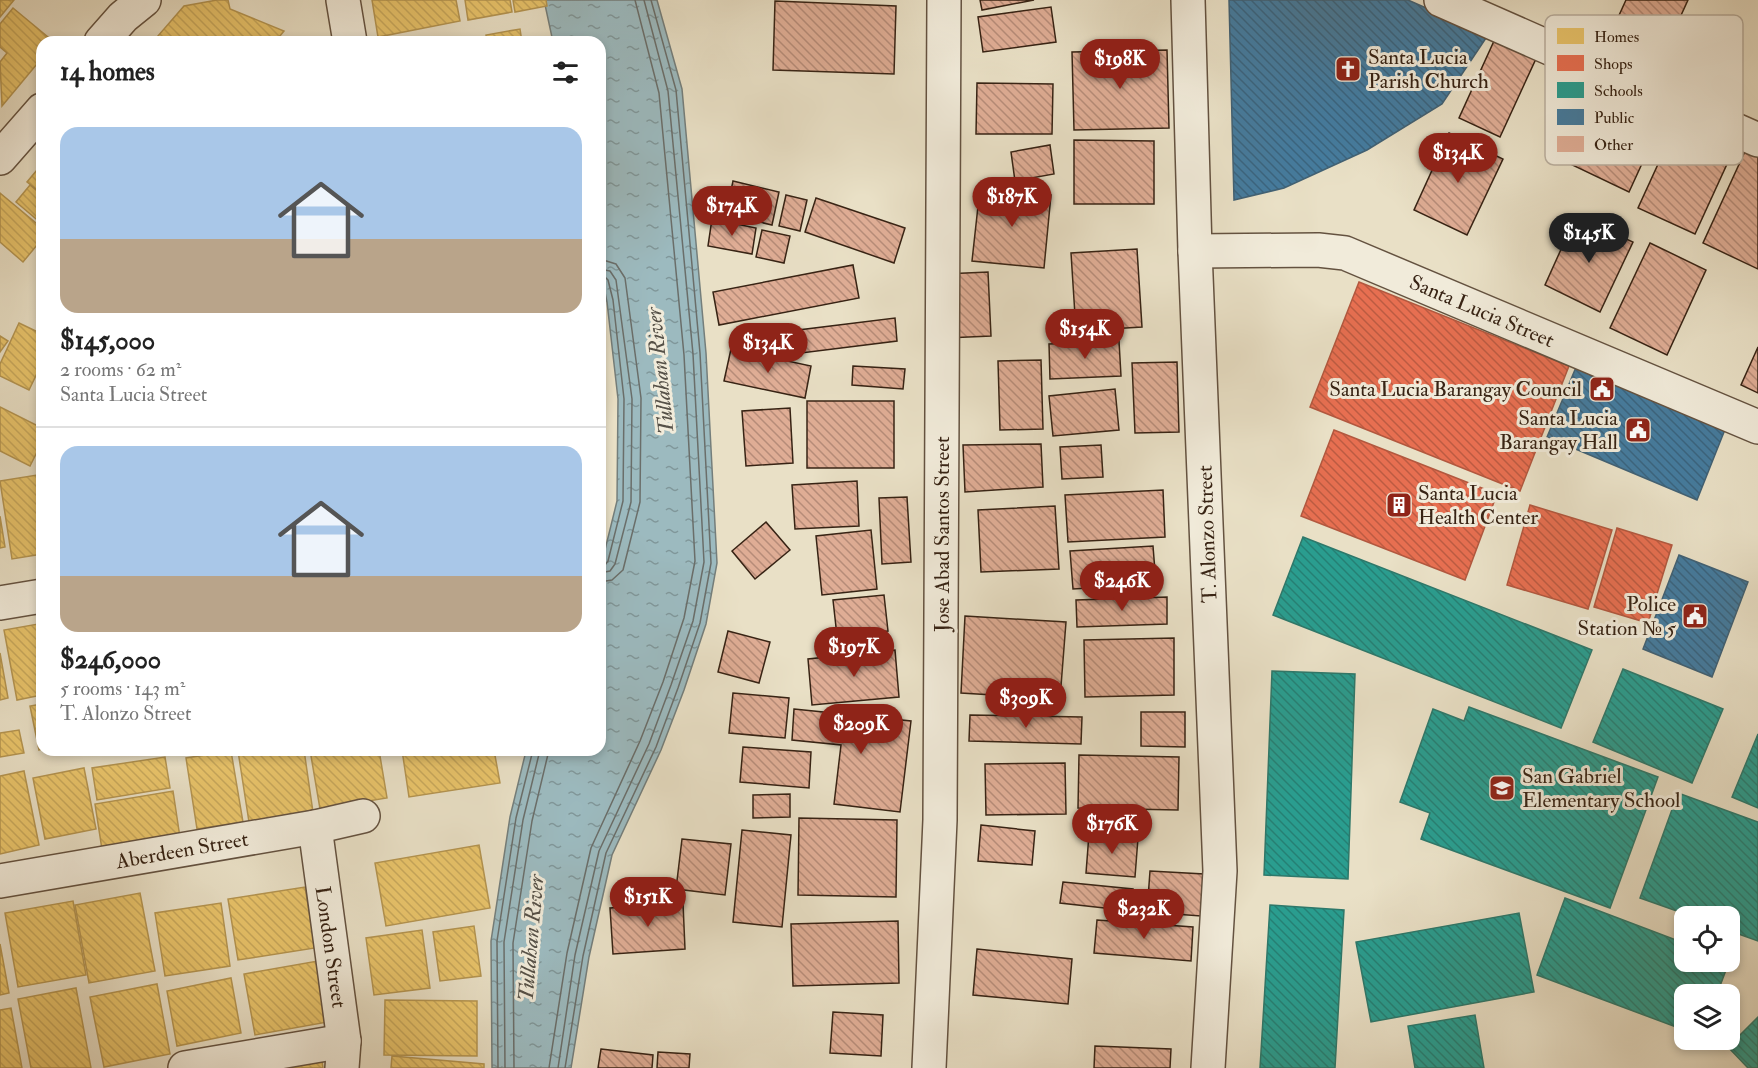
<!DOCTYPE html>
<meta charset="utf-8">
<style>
body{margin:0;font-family:"IM FELL Double Pica",serif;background:#f2f2f2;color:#222;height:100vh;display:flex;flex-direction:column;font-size:22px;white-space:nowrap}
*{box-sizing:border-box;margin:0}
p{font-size:20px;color:#767676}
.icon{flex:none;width:33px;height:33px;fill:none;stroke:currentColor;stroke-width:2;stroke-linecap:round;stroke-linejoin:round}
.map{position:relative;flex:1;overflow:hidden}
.drawer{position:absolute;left:36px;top:36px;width:570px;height:720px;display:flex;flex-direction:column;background:#fff;border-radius:18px;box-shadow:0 3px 9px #0003}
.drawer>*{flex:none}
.tools{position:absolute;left:1674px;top:906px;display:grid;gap:12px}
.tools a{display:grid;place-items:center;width:66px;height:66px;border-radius:12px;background:#fff;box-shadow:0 3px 9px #0003;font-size:30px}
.price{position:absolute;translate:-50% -51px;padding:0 14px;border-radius:21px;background:#8f2418;color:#fff;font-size:20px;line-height:39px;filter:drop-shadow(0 2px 3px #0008)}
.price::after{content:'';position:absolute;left:50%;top:36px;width:18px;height:14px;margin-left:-9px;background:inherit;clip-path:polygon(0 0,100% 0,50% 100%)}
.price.active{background:#222;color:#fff}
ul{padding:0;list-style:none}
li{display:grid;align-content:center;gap:12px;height:318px;padding:0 24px}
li+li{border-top:2px solid #e0e0e0}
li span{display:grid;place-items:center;height:186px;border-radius:18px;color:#555}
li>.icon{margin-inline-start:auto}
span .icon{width:108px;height:108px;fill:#fffc;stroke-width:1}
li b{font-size:26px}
h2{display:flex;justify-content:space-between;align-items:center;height:72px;padding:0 24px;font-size:26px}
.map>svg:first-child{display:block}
.water{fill:url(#water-ripples);stroke:#747e7b;stroke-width:1.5}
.homes{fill:url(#homes-back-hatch);stroke:#b49450;stroke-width:1.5}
.shops{fill:url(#shops-back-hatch);stroke:#b2583f;stroke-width:1.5}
.schools{fill:url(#schools-back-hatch);stroke:#2e786a;stroke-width:1.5}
.public{fill:url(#public-back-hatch);stroke:#416174;stroke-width:1.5}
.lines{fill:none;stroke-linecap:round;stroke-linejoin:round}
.shore{stroke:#6a6e6a;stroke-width:1.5}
.building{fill:url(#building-back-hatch);stroke:#372314;stroke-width:1.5}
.minor-casing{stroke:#645240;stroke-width:36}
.minor{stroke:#f1ebda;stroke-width:33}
.labels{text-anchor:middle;stroke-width:6;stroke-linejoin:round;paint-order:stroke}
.poi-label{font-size:21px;fill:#372314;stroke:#f1ebda;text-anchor:start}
.street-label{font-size:21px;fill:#372314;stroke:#f1ebda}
.water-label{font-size:22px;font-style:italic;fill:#555047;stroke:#f1ebda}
.key{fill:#f1ebda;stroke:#b9af9f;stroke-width:1.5}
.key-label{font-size:16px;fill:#372314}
</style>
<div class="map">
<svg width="1758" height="1068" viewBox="0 0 1758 1068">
<defs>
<pattern id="water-ripples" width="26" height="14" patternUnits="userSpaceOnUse" patternTransform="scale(1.5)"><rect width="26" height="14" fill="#9cbabf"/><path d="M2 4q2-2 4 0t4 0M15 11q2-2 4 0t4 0" fill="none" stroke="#80979a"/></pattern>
<pattern id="homes-back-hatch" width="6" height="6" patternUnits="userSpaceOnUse" patternTransform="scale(1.5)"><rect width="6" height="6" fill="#e9c46a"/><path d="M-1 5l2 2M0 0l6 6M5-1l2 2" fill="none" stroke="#c8a85b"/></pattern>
<pattern id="shops-back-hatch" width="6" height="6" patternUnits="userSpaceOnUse" patternTransform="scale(1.5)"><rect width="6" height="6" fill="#e76f51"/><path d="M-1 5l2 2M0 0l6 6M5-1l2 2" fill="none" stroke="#bc5b42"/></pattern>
<pattern id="schools-back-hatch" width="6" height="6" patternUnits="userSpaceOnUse" patternTransform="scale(1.5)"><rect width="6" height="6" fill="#2a9d8f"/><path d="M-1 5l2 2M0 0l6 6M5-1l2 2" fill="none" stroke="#258074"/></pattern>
<pattern id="public-back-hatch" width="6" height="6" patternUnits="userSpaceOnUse" patternTransform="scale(1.5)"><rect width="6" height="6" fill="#457b9d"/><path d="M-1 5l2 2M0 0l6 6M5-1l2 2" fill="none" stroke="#3a647f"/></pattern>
<pattern id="building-back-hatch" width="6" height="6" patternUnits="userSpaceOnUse" patternTransform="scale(1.5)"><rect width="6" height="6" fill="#dfad95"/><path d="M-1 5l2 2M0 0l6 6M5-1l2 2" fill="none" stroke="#b68c78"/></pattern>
</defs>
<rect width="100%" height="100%" fill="#e9e0c6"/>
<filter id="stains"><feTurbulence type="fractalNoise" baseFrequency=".00333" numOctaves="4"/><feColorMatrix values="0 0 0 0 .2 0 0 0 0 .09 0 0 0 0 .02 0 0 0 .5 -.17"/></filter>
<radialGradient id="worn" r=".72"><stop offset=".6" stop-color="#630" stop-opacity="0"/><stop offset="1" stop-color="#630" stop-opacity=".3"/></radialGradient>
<polygon class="water" points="544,0 657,0 682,89 706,353 717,563 706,624 684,690 661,750 612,855 589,957 571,1068 492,1068 491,941 510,817 525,755 529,750 600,750 600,570 617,501 618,399 607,302 600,268 600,42 553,42"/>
<g class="homes">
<polygon points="0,0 14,0 0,17"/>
<polygon points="217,0 228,0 230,9 284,31 275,42 164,42 157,37 184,6"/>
<polygon points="372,0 456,0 460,21 378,37"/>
<polygon points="465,0 510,0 512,12 468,20"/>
<polygon points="513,0 546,0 547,6 515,12"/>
<polygon points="13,8 54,42 42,42 42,58 2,106 0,62 7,53 0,47 0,24"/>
<polygon points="520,29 522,42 487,42 486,35"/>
<polygon points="42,164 42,194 27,182"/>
<polygon points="30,185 42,195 42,224 16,202"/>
<polygon points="0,193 42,228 42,239 23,262 0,242"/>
<polygon points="19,323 42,334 42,363 29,390 0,376 0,364"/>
<polygon points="0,336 8,341 0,352"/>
<polygon points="0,407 42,428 42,442 30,466 0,451"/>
<polygon points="37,475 42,503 42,554 12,559 0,481"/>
<polygon points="0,516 5,547 0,548"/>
<polygon points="38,624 42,648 42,695 17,700 4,630"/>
<polygon points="0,653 8,698 0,700"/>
<polygon points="42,704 42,749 39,750 30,706"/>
<polygon points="19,730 24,753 0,757 0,733"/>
<polygon points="247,750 304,750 313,812 249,822 238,751"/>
<polygon points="310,750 379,750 387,798 320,809"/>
<polygon points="402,750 494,750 500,783 409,797"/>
<polygon points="231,751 243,822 197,829 186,758"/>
<polygon points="165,757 170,788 97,800 92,768"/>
<polygon points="84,768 96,829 45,839 33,778"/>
<polygon points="24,771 39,845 0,854 0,776"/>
<polygon points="173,791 181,844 103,856 95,804"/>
<polygon points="479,845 490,908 386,926 375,863"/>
<polygon points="305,887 315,948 238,960 228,899"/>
<polygon points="140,893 155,971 89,983 75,905"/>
<polygon points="73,901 86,975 18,987 5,913"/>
<polygon points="221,903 230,966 165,976 155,913"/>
<polygon points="474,926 481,976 440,981 433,932"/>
<polygon points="422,930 430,988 374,995 366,938"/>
<polygon points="0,944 9,993 0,995"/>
<polygon points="329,959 339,1020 255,1035 244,974"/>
<polygon points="231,978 241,1033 177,1046 167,991"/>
<polygon points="157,984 170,1054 104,1067 90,997"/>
<polygon points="76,988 91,1068 31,1068 18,999"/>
<polygon points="385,1000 477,1001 477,1056 384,1055"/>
<polygon points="11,1008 22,1068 0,1068 0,1010"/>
<polygon points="321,1054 323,1068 247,1068"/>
<polygon points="392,1056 484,1064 484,1068 391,1068"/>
</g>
<g class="shops">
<polygon points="1359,282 1569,366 1520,491 1310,407"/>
<polygon points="1334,430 1497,494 1465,580 1301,516"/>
<polygon points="1530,505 1612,530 1588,609 1507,585"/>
<polygon points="1617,528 1672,545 1648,623 1594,607"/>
</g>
<g class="schools">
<polygon points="1303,537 1592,650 1561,728 1273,615"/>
<polygon points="1623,669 1723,709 1692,783 1593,742"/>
<polygon points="1272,671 1355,674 1348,879 1264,875"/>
<polygon points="1469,707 1658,777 1610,908 1421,839 1430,813 1400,802 1433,709 1464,721"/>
<polygon points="1758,734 1758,808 1732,797"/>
<polygon points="1678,793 1758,822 1758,941 1730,931 1730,916 1691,916 1640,898"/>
<polygon points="1565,898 1684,943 1684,962 1729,962 1717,994 1684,994 1684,1030 1537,975"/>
<polygon points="1270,905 1344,910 1335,1068 1260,1068"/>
<polygon points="1519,913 1534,992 1371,1022 1356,942"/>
<polygon points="1475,1015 1484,1068 1415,1068 1408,1026"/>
<polygon points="1758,1017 1758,1068 1748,1068 1728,1047"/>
</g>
<g class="public">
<polygon points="1229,0 1408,0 1488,35 1442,104 1367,150 1284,188 1234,200"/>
<polygon points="1579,360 1728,422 1697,500 1547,437"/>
<polygon points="1679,555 1748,582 1712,677 1643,649"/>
</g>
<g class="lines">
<g class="shore">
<polyline points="600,259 616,264 625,278 641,398 640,502 623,570 612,580 600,582"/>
<polyline points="600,269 610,271 616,280 632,399 631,502 615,564 610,571 600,573"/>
<polyline points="600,276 605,277 608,280 613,300 624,399 623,501 608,561 605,565 600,566"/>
<polyline points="498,1068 497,941 516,818 533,750"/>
<polyline points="505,1068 504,942 523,820 540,750"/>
<polyline points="514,1068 513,943 532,821 549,750"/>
<polyline points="549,1068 567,953 591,848 640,741 663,682 684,618 695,561 684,355 659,93 635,0"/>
<polyline points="558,1068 575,955 599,851 649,744 671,685 693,621 704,562 693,354 668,91 644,0"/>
<polyline points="565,1068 583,956 606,853 656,747 678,688 700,623 711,563 700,353 676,90 651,0"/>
</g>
</g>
<g class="building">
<polygon points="980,0 1034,0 982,10"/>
<polygon points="1626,0 1688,0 1667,46 1616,22"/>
<polygon points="775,1 896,6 894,74 773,70"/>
<polygon points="1051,7 1056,42 983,52 978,17"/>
<polygon points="1499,30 1540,50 1500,137 1459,118"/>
<polygon points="1167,50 1169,128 1074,130 1072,52"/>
<polygon points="1604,80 1667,109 1629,192 1566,162"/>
<polygon points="977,83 1053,84 1052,134 976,134"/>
<polygon points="1681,114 1738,140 1695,234 1638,208"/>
<polygon points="1449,133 1503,159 1467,235 1414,210"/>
<polygon points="1074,140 1154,141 1154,204 1074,204"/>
<polygon points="1050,145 1054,174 1015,181 1011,152"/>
<polygon points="1747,147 1758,152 1758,269 1703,243"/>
<polygon points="733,181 779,192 772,225 726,214"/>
<polygon points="980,188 1051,195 1044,268 972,261"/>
<polygon points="786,195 807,200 800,231 779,226"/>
<polygon points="816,198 905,228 894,263 805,232"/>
<polygon points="1576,216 1633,242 1600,312 1545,285"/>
<polygon points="712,219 756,228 752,254 708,246"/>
<polygon points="762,230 790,236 784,263 756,257"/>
<polygon points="1650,243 1706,270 1667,355 1610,328"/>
<polygon points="1137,249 1142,327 1076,331 1071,253"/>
<polygon points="853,265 859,298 719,325 713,292"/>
<polygon points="988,272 991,336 946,338 944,274"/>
<polygon points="895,318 897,341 777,356 774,333"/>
<polygon points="1119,341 1121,376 1050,379 1049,344"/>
<polygon points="1758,347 1758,393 1741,385"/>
<polygon points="731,349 811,366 805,398 724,381"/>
<polygon points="1041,360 1043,429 1000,430 998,361"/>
<polygon points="1177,362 1179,432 1135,433 1132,363"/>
<polygon points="853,366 905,369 903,389 852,385"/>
<polygon points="1115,389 1119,430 1053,436 1049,396"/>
<rect x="807" y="401" width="87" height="67"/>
<polygon points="790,408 793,463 746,466 742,411"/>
<polygon points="1041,444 1043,487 965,492 963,445"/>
<polygon points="1101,445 1103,477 1062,479 1060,447"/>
<polygon points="857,481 859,526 795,529 792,485"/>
<polygon points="1163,490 1165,537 1068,542 1065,495"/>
<polygon points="907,497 911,562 882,564 879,498"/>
<polygon points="1055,506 1059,569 981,572 978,510"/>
<polygon points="766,522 790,550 755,579 732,551"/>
<polygon points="871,530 877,589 822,595 816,536"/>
<polygon points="1153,546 1156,584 1073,589 1070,551"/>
<polygon points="884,595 888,631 837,636 833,600"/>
<polygon points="1167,597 1167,624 1077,627 1076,600"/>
<polygon points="965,616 1066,622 1060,699 961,693"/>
<polygon points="728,631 770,642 759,683 718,672"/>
<polygon points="1174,638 1174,695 1085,697 1084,640"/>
<polygon points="895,650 899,697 812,705 808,659"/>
<polygon points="733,693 789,698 785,738 729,733"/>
<polygon points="794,709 911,721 900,812 834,804 841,745 792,740"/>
<polygon points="1141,712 1185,712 1185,747 1141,746"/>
<polygon points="970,715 1082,717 1081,744 969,741"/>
<polygon points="743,747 811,752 809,788 740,782"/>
<polygon points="1079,755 1179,757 1178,810 1078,808"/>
<polygon points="1065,763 1066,814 986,815 985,764"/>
<polygon points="790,794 790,817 753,818 753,795"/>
<polygon points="799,818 897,820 896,897 798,895"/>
<polygon points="981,825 1035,831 1032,865 978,861"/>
<polygon points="742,830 791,835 782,927 733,922"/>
<polygon points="1089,834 1138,838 1135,877 1086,873"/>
<polygon points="682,839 731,844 725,895 676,889"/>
<polygon points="1150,871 1204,874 1201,916 1147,912"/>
<polygon points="1063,882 1133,889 1131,911 1060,903"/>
<polygon points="683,903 685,949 613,954 610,908"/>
<polygon points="1097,920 1193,927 1191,961 1094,953"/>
<polygon points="898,921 899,983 793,986 791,924"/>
<polygon points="977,949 1072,959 1068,1004 973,995"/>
<polygon points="833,1012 883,1015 881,1056 830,1053"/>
<polygon points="1095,1046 1171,1049 1170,1068 1094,1068"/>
<polygon points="601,1049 653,1055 652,1068 598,1068"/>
<polygon points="658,1052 690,1054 689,1068 657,1068"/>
</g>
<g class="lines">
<g class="minor-casing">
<g id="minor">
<polyline points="343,0 350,42"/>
<polyline points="1188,0 1195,251 1220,871 1208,1068"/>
<polyline points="1441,0 1758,140"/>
<polyline points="101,42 123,17 144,0"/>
<polyline points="0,158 42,110"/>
<polyline points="1195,251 1318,250 1345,253 1758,427"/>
<polyline points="0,603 42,596"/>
<polyline points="315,827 344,1041 342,1068"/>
<polyline points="0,881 315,827 363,816"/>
<polyline points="185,1068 344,1041"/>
<polyline points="929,1068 940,820 944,0"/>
</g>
</g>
<use href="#minor" class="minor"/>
</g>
<defs>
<g id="church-square" transform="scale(1.35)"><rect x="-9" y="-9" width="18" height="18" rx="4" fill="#8f2418" stroke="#f1ebda"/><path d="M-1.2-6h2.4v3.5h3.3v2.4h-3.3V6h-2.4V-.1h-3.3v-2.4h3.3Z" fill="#fff"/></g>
<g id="civic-square" transform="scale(1.35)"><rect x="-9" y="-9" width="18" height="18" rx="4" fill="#8f2418" stroke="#f1ebda"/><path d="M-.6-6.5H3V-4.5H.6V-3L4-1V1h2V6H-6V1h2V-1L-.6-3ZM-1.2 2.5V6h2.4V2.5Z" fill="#fff"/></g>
<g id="building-square" transform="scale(1.35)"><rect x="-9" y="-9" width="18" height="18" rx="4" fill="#8f2418" stroke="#f1ebda"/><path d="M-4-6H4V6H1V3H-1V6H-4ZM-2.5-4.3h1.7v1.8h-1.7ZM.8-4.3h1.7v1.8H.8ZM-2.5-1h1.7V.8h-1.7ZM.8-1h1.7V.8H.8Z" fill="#fff"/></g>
<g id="school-square" transform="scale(1.35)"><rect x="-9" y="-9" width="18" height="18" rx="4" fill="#8f2418" stroke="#f1ebda"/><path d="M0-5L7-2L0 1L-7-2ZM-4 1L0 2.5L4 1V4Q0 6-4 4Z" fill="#fff"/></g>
</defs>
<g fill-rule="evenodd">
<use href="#church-square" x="1348" y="69"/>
<use href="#civic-square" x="1602" y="389"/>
<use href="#civic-square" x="1638" y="430"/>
<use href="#building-square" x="1399" y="505"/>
<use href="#civic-square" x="1695" y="616"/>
<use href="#school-square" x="1502" y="788"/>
</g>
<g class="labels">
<g class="poi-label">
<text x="1368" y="64">Santa Lucia<tspan x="1368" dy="24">Parish Church</tspan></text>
<text x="1582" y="396" text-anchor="end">Santa Lucia Barangay Council</text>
<text x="1618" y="425" text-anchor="end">Santa Lucia<tspan x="1618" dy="24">Barangay Hall</tspan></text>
<text x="1418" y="500">Santa Lucia<tspan x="1418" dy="24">Health Center</tspan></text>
<text x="1676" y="611" text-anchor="end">Police<tspan x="1676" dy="24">Station № 5</tspan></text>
<text x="1522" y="783">San Gabriel<tspan x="1522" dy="24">Elementary School</tspan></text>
</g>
<g class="street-label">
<text transform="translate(1482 311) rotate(23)" y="7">Santa Lucia Street</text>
<text transform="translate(942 534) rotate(-90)" y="7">Jose Abad Santos Street</text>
<text transform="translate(1207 534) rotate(-92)" y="7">T. Alonzo Street</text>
<text transform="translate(182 850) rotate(-10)" y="7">Aberdeen Street</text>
<text transform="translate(331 947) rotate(82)" y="7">London Street</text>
</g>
<g class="water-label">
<text transform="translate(659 371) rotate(-96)" y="8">Tullahan River</text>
<text transform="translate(530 938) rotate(-85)" y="8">Tullahan River</text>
</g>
</g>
<rect x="1545" y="15" width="198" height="150" rx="9" class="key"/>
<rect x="1557" y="28" width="27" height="16" fill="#e9c46a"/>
<rect x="1557" y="55" width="27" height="16" fill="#e76f51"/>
<rect x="1557" y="82" width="27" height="16" fill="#2a9d8f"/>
<rect x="1557" y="109" width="27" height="16" fill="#457b9d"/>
<rect x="1557" y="136" width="27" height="16" fill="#dfad95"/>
<g class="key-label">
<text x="1594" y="42">Homes</text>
<text x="1594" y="69">Shops</text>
<text x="1594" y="96">Schools</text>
<text x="1594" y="123">Public</text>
<text x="1594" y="150">Other</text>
</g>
<rect width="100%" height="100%" filter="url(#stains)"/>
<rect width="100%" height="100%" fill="url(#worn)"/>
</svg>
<div class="tools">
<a><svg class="icon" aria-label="locate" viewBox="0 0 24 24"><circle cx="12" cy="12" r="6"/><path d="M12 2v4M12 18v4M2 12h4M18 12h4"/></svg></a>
<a><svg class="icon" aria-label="layers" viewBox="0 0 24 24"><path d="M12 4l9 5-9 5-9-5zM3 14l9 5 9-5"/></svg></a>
</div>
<b class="price" style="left:1120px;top:90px">$198K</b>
<b class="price" style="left:1458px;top:184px">$134K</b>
<b class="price" style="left:1012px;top:228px">$187K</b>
<b class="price" style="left:732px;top:237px">$174K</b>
<b class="price active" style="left:1589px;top:264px">$145K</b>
<b class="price" style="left:1085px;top:360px">$154K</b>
<b class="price" style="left:768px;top:374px">$134K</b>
<b class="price" style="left:1122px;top:612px">$246K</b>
<b class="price" style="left:854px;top:678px">$197K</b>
<b class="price" style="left:1026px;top:729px">$309K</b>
<b class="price" style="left:861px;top:755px">$209K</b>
<b class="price" style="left:1112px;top:855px">$176K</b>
<b class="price" style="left:648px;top:928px">$151K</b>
<b class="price" style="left:1144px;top:940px">$232K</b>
<section class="drawer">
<h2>14 homes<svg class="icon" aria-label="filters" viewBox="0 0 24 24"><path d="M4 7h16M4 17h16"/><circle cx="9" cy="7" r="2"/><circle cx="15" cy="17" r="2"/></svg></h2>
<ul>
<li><span style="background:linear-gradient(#a9c7e8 60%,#b9a48a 0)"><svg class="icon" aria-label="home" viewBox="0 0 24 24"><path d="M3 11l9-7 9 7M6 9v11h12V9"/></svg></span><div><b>$145,000</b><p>2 rooms · 62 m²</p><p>Santa Lucia Street</p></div></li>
<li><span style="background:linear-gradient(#a9c7e8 70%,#b9a48a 0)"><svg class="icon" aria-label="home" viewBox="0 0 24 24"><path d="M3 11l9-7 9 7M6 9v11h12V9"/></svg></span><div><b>$246,000</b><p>5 rooms · 143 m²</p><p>T. Alonzo Street</p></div></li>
</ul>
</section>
</div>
